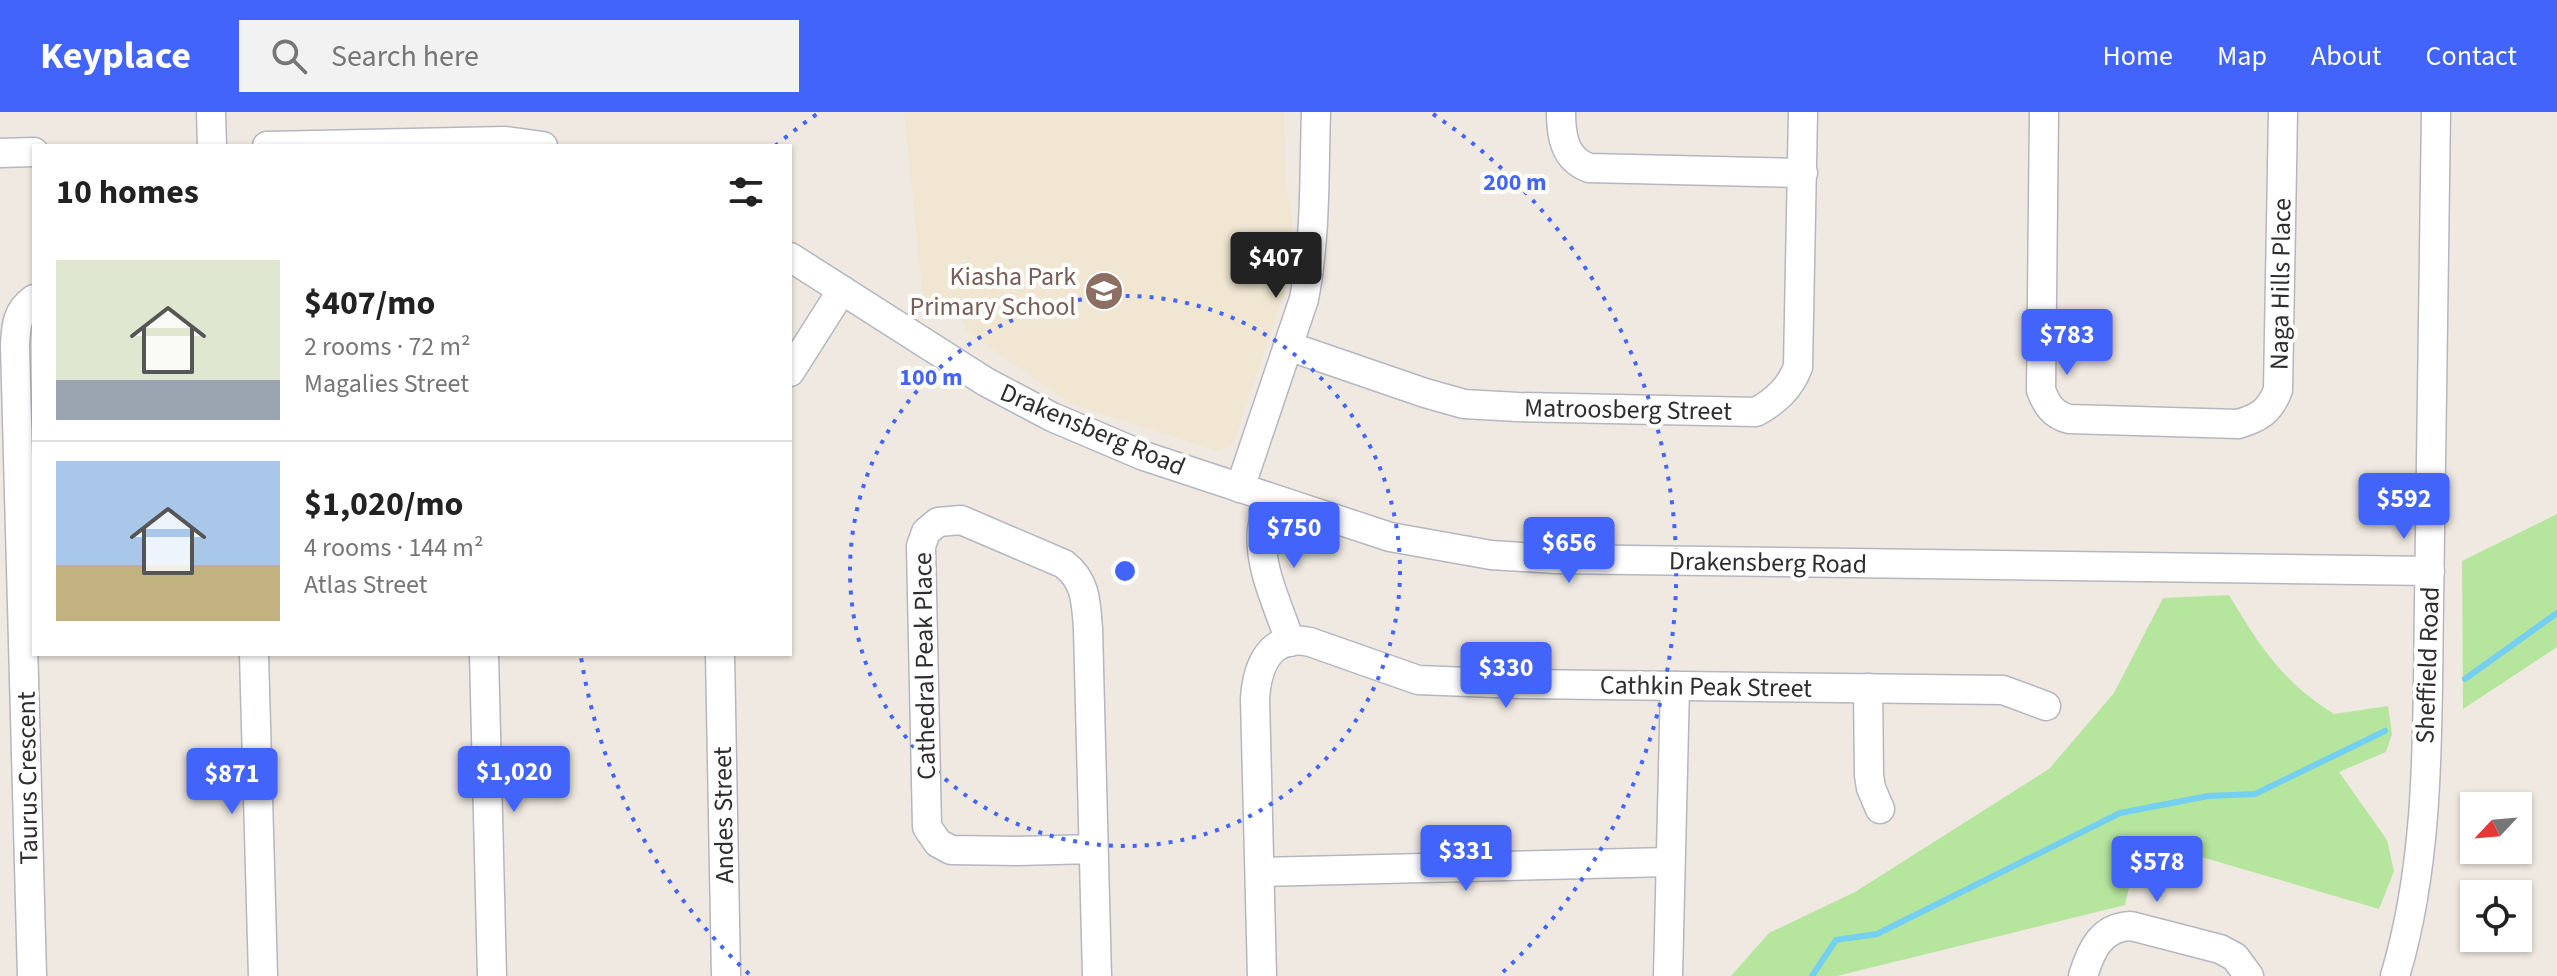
<!DOCTYPE html>
<meta charset="utf-8">
<style>
body{margin:0;font-family:"Source Sans 3",sans-serif;background:#f2f2f2;color:#222;height:100vh;display:flex;flex-direction:column;font-size:30px;white-space:nowrap}
*{box-sizing:border-box;margin:0}
p{font-size:26px;color:#767676}
.icon{flex:none;width:44px;height:44px;fill:none;stroke:currentColor;stroke-width:2;stroke-linecap:round;stroke-linejoin:round}
.map{position:relative;flex:1;overflow:hidden}
.panel{position:absolute;left:32px;top:32px;width:760px;height:512px;display:flex;flex-direction:column;background:#fff;border-radius:0px;box-shadow:0 2px 6px #0004}
.panel>*{flex:none}
.needle{width:52px;rotate:244deg}
.buttons{position:absolute;left:2460px;top:680px;display:grid;gap:16px}
.buttons a{display:grid;place-items:center;width:72px;height:72px;border-radius:0px;background:#fff;box-shadow:0 2px 6px #0004;font-size:40px}
.price{position:absolute;translate:-50% -68px;padding:0 18px;border-radius:8px;background:#4264fb;color:#fff;font-size:26px;line-height:52px;filter:drop-shadow(0 2px 4px #0008)}
.price::after{content:'';position:absolute;left:50%;top:48px;width:24px;height:18px;margin-left:-12px;background:inherit;clip-path:polygon(0 0,100% 0,50% 100%)}
.price.selected{background:#222;color:#fff}
ul{padding:0;list-style:none}
li{display:flex;align-items:center;gap:24px;height:200px;padding:0 24px}
li+li{border-top:2px solid #e0e0e0}
li span{display:grid;place-items:center;flex:none;width:224px;height:160px;border-radius:0px;color:#555}
li>.icon{margin-inline-start:auto}
span .icon{width:96px;height:96px;fill:#fffc;stroke-width:1}
li b{font-size:34px}
h2{display:flex;justify-content:space-between;align-items:center;height:96px;padding:0 24px;font-size:34px}
header{display:flex;align-items:center;gap:48px;box-sizing:border-box;height:112px;padding:0 40px;background:#4264fb;color:#fff}
header strong{font-size:38px}
nav{display:flex;gap:44px;margin-inline-start:auto;font-size:28px}
.search{width:560px;height:72px;background:#f2f2f2;display:flex;align-items:center;gap:20px;box-sizing:border-box;padding:0 28px;border-radius:0px;color:#767676;font-size:30px}
.map>svg:first-child{display:block}
.education{fill:#f0e6d1}
.green{fill:#b6e59e}
.lines{fill:none;stroke-linecap:round;stroke-linejoin:round}
.stream{stroke:#75cff0;stroke-width:6}
.minor-casing{stroke:#b4b7c1;stroke-width:31}
.minor{stroke:#fff;stroke-width:28}
.ring{fill:none;stroke:#4264fb;stroke-width:4;stroke-dasharray:4 8}
.labels{text-anchor:middle;stroke-width:8;stroke-linejoin:round;paint-order:stroke}
.education-label{font-size:26px;fill:#785e54;stroke:#fff;text-anchor:end}
.street-label{font-size:26px;fill:#2e2e2e;stroke:#fff}
.centre{fill:#4264fb;stroke:#fff;stroke-width:4}
.ring-label{font-size:24px;text-anchor:middle;font-weight:bold;fill:#4264fb;stroke:#fff;stroke-width:8;stroke-linejoin:round;paint-order:stroke}
</style>
<header>
<strong>Keyplace</strong>
<div class="search"><svg class="icon" aria-label="search" viewBox="0 0 24 24"><circle cx="10" cy="10" r="6"/><path d="M15 15l6 6"/></svg>Search here</div>
<nav><a>Home</a><a>Map</a><a>About</a><a>Contact</a></nav>
</header>
<div class="map">
<svg width="2557" height="864" viewBox="0 0 2557 864">
<rect width="100%" height="100%" fill="#efe9e1"/>
<polygon class="education" points="904,0 1284,0 1285,63 1292,109 1291,161 1233,332 1217,339 1072,292 967,220 958,197 924,196"/>
<g class="green">
<polygon points="2557,402 2557,535 2463,597 2462,449"/>
<path d="M2229 483C2260 535 2282 569 2334 602L2388 594 2392 622 2386 640 2339 660 2387 728 2394 759 2379 797 2140 727 2125 793 1837 864H1731L1769 821 1855 780 2049 657 2114 581 2163 486Z"/>
</g>
<g class="lines">
<g class="stream">
<polyline points="2465,567 2557,501"/>
<polyline points="1812,864 1836,828 1877,822 2120,701 2208,684 2255,682 2385,619"/>
</g>
<g class="minor-casing">
<g id="minor">
<polyline points="211,0 212,34"/>
<path d="M1561 0C1561 23 1564 47 1589 56L1803 61"/>
<path d="M2044 0 2041 278C2046 292 2053 303 2069 307L2238 312C2259 306 2270 299 2278 278L2283 0"/>
<polyline points="267,34 506,29 543,34"/>
<polyline points="0,41 34,40"/>
<polyline points="790,145 986,270 1052,305 1144,344 1390,425 1491,443 1555,447 2430,459"/>
<path d="M1288 234 1425 281 1464 292 1518 295 1756 300C1776 289 1790 276 1798 255L1803 0"/>
<polyline points="790,260 842,178"/>
<path d="M1240 376 1304 187C1316 125 1314 63 1316 0"/>
<path d="M1270 386C1268 396 1264 407 1262 417 1258 456 1279 494 1290 530"/>
<polyline points="254,542 263,864"/>
<polyline points="484,542 492,864"/>
<polyline points="720,542 726,864"/>
<polyline points="1868,576 1869,663 1871,676 1880,697"/>
<path d="M1093 737 1017 739 951 738 938 731 927 715 921 434 926 420 938 410 961 408 1064 452C1086 469 1086 490 1088 517L1097 864"/>
<polyline points="1261,760 1670,750"/>
<path d="M32 864 15 233C16 213 17 199 34 187"/>
<path d="M1262 864 1255 587C1257 554 1270 521 1310 530L1418 568 1520 572 2003 578 2046 594"/>
<polyline points="1668,864 1675,574"/>
<path d="M2083 864C2091 838 2101 815 2131 814L2220 837 2235 845 2249 864"/>
<path d="M2395 864C2431 745 2427 614 2429 491 2432 327 2433 164 2436 0"/>
</g>
</g>
<use href="#minor" class="minor"/>
</g>
<g class="ring">
<circle cx="1125" cy="459" r="275"/>
<path d="M749 862A551 551 0 0 1 581 545M775 34A551 551 0 0 1 817 2M1433 2A551 551 0 0 1 1501 862"/>
</g>
<defs>
<g id="school-disc" transform="scale(2)"><circle r="9.5" fill="#8d6e63" stroke="#fff"/><path d="M0-5L7-2L0 1L-7-2ZM-4 1L0 2.5L4 1V4Q0 6-4 4Z" fill="#fff"/></g>
</defs>
<g fill-rule="evenodd">
<use href="#school-disc" x="1104" y="179"/>
</g>
<g class="labels">
<g class="education-label">
<text x="1076" y="173">Kiasha Park<tspan x="1076" dy="30">Primary School</tspan></text>
</g>
<g class="street-label">
<text transform="translate(2280 172) rotate(-89)" y="9">Naga Hills Place</text>
<text transform="translate(1628 297) rotate(1)" y="9">Matroosberg Street</text>
<text transform="translate(1093 317) rotate(23)" y="9">Drakensberg Road</text>
<text transform="translate(1768 450) rotate(1)" y="9">Drakensberg Road</text>
<text transform="translate(2427 553) rotate(-88)" y="9">Sheffield Road</text>
<text transform="translate(924 554) rotate(-91)" y="9">Cathedral Peak Place</text>
<text transform="translate(1706 574) rotate(1)" y="9">Cathkin Peak Street</text>
<text transform="translate(27 666) rotate(-91)" y="9">Taurus Crescent</text>
<text transform="translate(723 703) rotate(-91)" y="9">Andes Street</text>
</g>
</g>
<circle cx="1125" cy="459" r="12" class="centre"/>
<g class="ring-label">
<text x="1515" y="78">200 m</text>
<text x="931" y="273">100 m</text>
</g>
</svg>
<div class="buttons">
<a><svg class="needle" viewBox="-14 -14 28 28"><path d="M0-13l5 13h-10z" fill="#e53935"/><path d="M0 13l5-13h-10z" fill="#767676"/></svg></a>
<a><svg class="icon" aria-label="locate" viewBox="0 0 24 24"><circle cx="12" cy="12" r="6"/><path d="M12 2v4M12 18v4M2 12h4M18 12h4"/></svg></a>
</div>
<b class="price selected" style="left:1276px;top:188px">$407</b>
<b class="price" style="left:2067px;top:265px">$783</b>
<b class="price" style="left:2404px;top:429px">$592</b>
<b class="price" style="left:1294px;top:458px">$750</b>
<b class="price" style="left:1569px;top:473px">$656</b>
<b class="price" style="left:1506px;top:598px">$330</b>
<b class="price" style="left:514px;top:702px">$1,020</b>
<b class="price" style="left:232px;top:704px">$871</b>
<b class="price" style="left:1466px;top:781px">$331</b>
<b class="price" style="left:2157px;top:792px">$578</b>
<section class="panel">
<h2>10 homes<svg class="icon" aria-label="filters" viewBox="0 0 24 24"><path d="M4 7h16M4 17h16"/><circle cx="9" cy="7" r="2"/><circle cx="15" cy="17" r="2"/></svg></h2>
<ul>
<li><span style="background:linear-gradient(#dfe7d0 75%,#9aa5b1 0)"><svg class="icon" aria-label="home" viewBox="0 0 24 24"><path d="M3 11l9-7 9 7M6 9v11h12V9"/></svg></span><div><b>$407/mo</b><p>2 rooms · 72 m²</p><p>Magalies Street</p></div></li>
<li><span style="background:linear-gradient(#a9c7e8 65%,#c2b280 0)"><svg class="icon" aria-label="home" viewBox="0 0 24 24"><path d="M3 11l9-7 9 7M6 9v11h12V9"/></svg></span><div><b>$1,020/mo</b><p>4 rooms · 144 m²</p><p>Atlas Street</p></div></li>
</ul>
</section>
</div>
